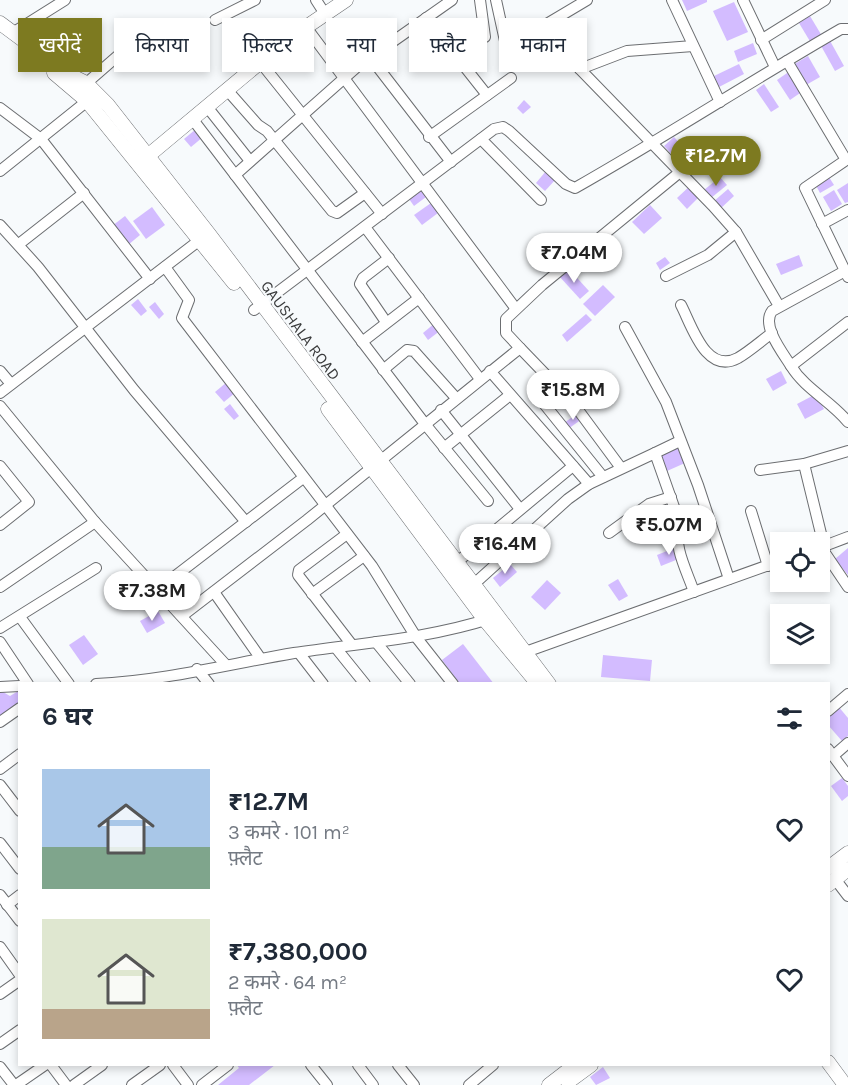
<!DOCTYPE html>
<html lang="hi">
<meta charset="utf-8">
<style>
body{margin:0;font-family:Karla,"Noto Sans Devanagari",sans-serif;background:#f2f2f3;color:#1f2937;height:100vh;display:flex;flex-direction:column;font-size:22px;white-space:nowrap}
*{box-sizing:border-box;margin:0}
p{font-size:20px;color:#747a83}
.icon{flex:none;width:33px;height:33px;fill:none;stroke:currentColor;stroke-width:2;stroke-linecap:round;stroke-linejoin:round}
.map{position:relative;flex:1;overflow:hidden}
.details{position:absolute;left:18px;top:682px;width:812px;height:384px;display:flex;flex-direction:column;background:#fff;border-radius:0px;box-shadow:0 3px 9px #0003}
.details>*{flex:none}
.top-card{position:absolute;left:18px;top:18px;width:813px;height:54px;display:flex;gap:12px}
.fabs{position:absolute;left:770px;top:532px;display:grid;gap:12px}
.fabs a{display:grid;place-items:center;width:60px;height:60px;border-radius:0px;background:#fff;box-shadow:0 3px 9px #0003;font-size:30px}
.price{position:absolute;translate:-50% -51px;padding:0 14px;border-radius:21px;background:#fff;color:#222;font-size:20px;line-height:39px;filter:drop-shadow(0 2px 3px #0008)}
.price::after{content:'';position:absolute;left:50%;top:36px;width:18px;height:14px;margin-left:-9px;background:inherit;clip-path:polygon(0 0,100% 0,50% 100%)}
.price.current{background:#7d7a20;color:#fff}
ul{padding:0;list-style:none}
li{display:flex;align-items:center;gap:18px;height:150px;padding:0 24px}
li span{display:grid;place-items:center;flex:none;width:168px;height:120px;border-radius:0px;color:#555}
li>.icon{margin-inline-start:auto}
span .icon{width:72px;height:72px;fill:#fffc;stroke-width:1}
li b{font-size:26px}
h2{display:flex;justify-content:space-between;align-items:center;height:72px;padding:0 24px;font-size:26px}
.chip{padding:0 21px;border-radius:0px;background:#fff;box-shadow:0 3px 9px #0003;font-size:21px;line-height:54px}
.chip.current{background:#7d7a20;color:#fff}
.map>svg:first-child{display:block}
.building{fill:#d3bcff}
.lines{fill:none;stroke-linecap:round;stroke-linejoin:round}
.minor-casing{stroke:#6c6e71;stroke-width:12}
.tertiary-casing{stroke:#6c6e71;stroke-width:15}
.minor{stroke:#fff;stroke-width:10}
.tertiary{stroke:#fff;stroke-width:14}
.labels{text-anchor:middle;stroke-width:4.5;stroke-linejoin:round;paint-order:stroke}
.street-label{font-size:16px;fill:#3a3b3c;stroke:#f7fafc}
</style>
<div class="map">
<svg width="848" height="1085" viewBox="0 0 848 1085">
<rect width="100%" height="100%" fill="#f7fafc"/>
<g class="building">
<polygon points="682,0 707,0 707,2 687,11"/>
<polygon points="734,2 748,32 727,41 713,11"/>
<polygon points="810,16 822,36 811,43 799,23"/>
<polygon points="829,39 844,66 835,71 820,44"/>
<polygon points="67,40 76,53 65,60 57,47"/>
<polygon points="753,43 757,54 738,62 734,51"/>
<polygon points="808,56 820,77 806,85 793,65"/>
<polygon points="739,64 744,74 719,87 714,76"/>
<polygon points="790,71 803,91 790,100 777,80"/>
<polygon points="764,84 779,107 771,112 756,90"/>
<polygon points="524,100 531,107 523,114 517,108"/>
<polygon points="196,129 203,137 191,147 184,139"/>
<polygon points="674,137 686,150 676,159 664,146"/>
<polygon points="546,171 556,179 545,191 536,183"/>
<polygon points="827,174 834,185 820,193 814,182"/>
<polygon points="720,177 727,185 711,198 704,190"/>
<polygon points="848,183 848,202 845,203 837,190"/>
<polygon points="692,184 701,195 687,209 677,198"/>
<polygon points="728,189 734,196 720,209 713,202"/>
<polygon points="421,190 426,197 414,206 409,199"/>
<polygon points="834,190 842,204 831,211 823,197"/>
<polygon points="431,203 438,213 422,225 414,215"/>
<polygon points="650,205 662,218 644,234 632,222"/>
<polygon points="152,207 165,225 146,239 133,221"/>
<polygon points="125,216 140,235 128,245 112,226"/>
<polygon points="799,255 803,266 781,275 776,264"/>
<polygon points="665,257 670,263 660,270 656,263"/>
<polygon points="568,268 589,291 580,299 559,276"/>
<polygon points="603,285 615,297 595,316 583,304"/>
<polygon points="138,299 147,311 141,316 131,305"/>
<polygon points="155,302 164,314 159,319 149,307"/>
<polygon points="586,314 592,320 567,342 562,335"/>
<polygon points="435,323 441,330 428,340 423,333"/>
<polygon points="781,371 787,383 773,391 766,379"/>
<polygon points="227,382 236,392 224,402 215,392"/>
<polygon points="816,394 824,409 805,419 797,404"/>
<polygon points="230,404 239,416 234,420 224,409"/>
<polygon points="578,413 582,419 568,429 564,423"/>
<polygon points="677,446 685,463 667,471 659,455"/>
<polygon points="677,547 681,558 661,566 657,555"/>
<polygon points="848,548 848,575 835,559"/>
<polygon points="510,564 517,572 500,587 493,578"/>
<polygon points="618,579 628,596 619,601 608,585"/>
<polygon points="547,580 561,593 545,610 531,597"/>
<polygon points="158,611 165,623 147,633 140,621"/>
<polygon points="84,635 98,654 83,665 69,645"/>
<polygon points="463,644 494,684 460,684 442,660"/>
<polygon points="603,655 652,660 650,681 601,677"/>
<polygon points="20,690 20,703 0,719 0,693 3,692 10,696"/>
<polygon points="838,706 848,718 848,736 842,741 828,725 828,714"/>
<polygon points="842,778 848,786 848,796 842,801 831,786"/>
<polygon points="237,1065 275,1065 249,1085 218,1085 239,1068"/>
<polygon points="603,1067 610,1078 596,1085 590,1077"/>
</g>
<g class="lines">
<g class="minor-casing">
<g id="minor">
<polyline points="316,0 325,14"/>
<polyline points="480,0 485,37"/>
<polyline points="496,0 505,41 513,44 540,28 713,206 736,232 779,306"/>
<polyline points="672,0 720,102"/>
<polyline points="743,0 775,67"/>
<polyline points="426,18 487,95"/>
<polyline points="215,20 255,0"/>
<polyline points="306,27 516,309"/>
<polyline points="540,28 587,0"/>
<polyline points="14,32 65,0"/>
<polyline points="761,40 825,0"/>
<polyline points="370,57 451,162"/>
<polyline points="787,61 846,160 805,188 848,277"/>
<polyline points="261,63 382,214"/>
<polyline points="580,69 627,51 693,46"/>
<polyline points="82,87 129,46"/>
<polyline points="228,91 258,125 267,131 332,211 337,213 365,193"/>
<polyline points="0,108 41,139 150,279"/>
<polyline points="208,108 250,161"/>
<polyline points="194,121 425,424 488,501"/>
<polyline points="429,137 511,78"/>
<polyline points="481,139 541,200"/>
<polyline points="0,171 91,98"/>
<polyline points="235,175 358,66 452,0"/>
<polyline points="822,224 848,210"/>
<polyline points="0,225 38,267 134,390 246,522"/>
<polyline points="365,227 480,379"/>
<polyline points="19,244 84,193"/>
<polyline points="165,267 189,300 182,318 372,566 416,637 453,684"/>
<path d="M845 271 772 311C761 326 783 353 791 366L848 322"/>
<polyline points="666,276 708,255 736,232"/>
<path d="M681 305C692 326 706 375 738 358 750 351 761 341 772 333"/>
<path d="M254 310 494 129 503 127 509 131 566 184 575 188C665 137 751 81 841 29H848"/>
<polyline points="386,322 360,284 363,278 389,258"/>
<polyline points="625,327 666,402 698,485 729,579"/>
<polyline points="362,342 419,298"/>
<polyline points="520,348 573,403 621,468"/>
<path d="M791 366C805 389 831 401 848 422"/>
<polyline points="383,370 407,350 414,351 456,398"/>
<polyline points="0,371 11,384"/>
<polyline points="490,371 589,484"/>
<polyline points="558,387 546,398 545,405 603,477"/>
<polyline points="0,393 205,236"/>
<polyline points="0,406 95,522 225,664"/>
<polyline points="441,410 520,509"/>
<polyline points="444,448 510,395"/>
<polyline points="655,453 680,441"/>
<polyline points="804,464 824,546"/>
<polyline points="0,466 29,502 0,525"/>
<polyline points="760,470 804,464 848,451"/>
<polyline points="751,511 768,566"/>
<polyline points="680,524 707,514"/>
<polyline points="609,533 649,504 671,497"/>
<polyline points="347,534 299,570 298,575 352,645"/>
<polyline points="821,547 848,587"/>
<polyline points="819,548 848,537"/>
<polyline points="456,563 573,466"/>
<path d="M473 585 568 499 589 484 655 453 680 524C672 545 687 571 694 592"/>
<polyline points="0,587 95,522"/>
<polyline points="157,590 303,478"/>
<polyline points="214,592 261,659"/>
<polyline points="312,594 364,556"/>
<polyline points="182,616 307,520 520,348 506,333 506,319 542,285 680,172"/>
<polyline points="20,617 69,684"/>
<polyline points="0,628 96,568"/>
<polyline points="0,642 28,684"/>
<polyline points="376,642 410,684"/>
<polyline points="336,648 365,684"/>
<polyline points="299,653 323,684"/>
<polyline points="520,654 780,561"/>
<polyline points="197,669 209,684"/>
<path d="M96 684C163 681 229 664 294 653 361 643 427 639 492 618"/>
<polyline points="0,687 20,686"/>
<polyline points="828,711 848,694"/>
<polyline points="0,722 20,708"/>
<polyline points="828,749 848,776"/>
<polyline points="833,756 848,743"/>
<polyline points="0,769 20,754"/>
<polyline points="0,785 20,811"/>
<polyline points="0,843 20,869"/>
<polyline points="835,879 848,896"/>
<polyline points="0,895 20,921"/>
<polyline points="7,905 20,895"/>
<polyline points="0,947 20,975"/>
<polyline points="0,994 20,980"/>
<polyline points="0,1044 20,1030"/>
<polyline points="51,1065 66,1085"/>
<polyline points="173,1065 188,1085"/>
<polyline points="311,1065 327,1085"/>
<polyline points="358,1065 373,1085"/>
<polyline points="398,1065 414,1085"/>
<polyline points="0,1067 14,1085"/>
<polyline points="16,1085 45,1065"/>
<polyline points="74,1085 102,1065"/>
<polyline points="132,1085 160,1065"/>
<polyline points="202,1085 228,1065"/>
<polyline points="469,1085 493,1065"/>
</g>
</g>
<g class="tertiary-casing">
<g id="tertiary">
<polyline points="0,23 70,75 86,83 108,105 209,234 549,684"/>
<polyline points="54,73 87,101 234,283"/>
<polyline points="143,160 287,40 346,0"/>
<polyline points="328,409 485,620 538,684"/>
<polyline points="828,868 848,853"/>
<polyline points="828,885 848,869"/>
<polyline points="828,1062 845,1085"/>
<polyline points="568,1082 591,1065"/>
<polyline points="549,1085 575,1065"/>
</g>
</g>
<use href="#minor" class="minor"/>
<use href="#tertiary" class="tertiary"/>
</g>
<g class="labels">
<g class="street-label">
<text transform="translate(301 330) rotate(53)" y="6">GAUSHALA ROAD</text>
</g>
</g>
</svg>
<div class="fabs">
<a><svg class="icon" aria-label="locate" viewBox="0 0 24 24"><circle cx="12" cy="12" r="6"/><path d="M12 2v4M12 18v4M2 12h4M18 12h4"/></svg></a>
<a><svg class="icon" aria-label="layers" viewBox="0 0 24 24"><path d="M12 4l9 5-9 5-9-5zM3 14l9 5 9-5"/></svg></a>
</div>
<b class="price current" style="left:716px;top:187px">₹12.7M</b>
<b class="price" style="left:574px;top:284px">₹7.04M</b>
<b class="price" style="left:573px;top:421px">₹15.8M</b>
<b class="price" style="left:669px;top:556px">₹5.07M</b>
<b class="price" style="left:505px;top:575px">₹16.4M</b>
<b class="price" style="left:152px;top:622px">₹7.38M</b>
<div class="top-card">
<a class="chip current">खरीदें</a>
<a class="chip">किराया</a>
<a class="chip">फ़िल्टर</a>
<a class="chip">नया</a>
<a class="chip">फ़्लैट</a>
<a class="chip">मकान</a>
</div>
<section class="details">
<h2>6 घर<svg class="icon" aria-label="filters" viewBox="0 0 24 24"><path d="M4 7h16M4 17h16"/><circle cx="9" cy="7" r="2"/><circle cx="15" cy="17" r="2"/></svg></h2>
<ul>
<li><span style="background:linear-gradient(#a9c7e8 65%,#7fa58c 0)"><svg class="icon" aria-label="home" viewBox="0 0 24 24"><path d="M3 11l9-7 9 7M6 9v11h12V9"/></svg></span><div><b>₹12.7M</b><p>3 कमरे · 101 m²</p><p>फ़्लैट</p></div><svg class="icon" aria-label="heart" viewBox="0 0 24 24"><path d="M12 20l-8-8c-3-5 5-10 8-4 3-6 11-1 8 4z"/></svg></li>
<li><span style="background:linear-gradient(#dfe7d0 75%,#b9a48a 0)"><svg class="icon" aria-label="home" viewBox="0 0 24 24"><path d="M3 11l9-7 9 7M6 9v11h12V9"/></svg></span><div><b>₹7,380,000</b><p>2 कमरे · 64 m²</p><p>फ़्लैट</p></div><svg class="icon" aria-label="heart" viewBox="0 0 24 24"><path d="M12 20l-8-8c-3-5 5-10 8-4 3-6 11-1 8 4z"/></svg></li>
</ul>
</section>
</div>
